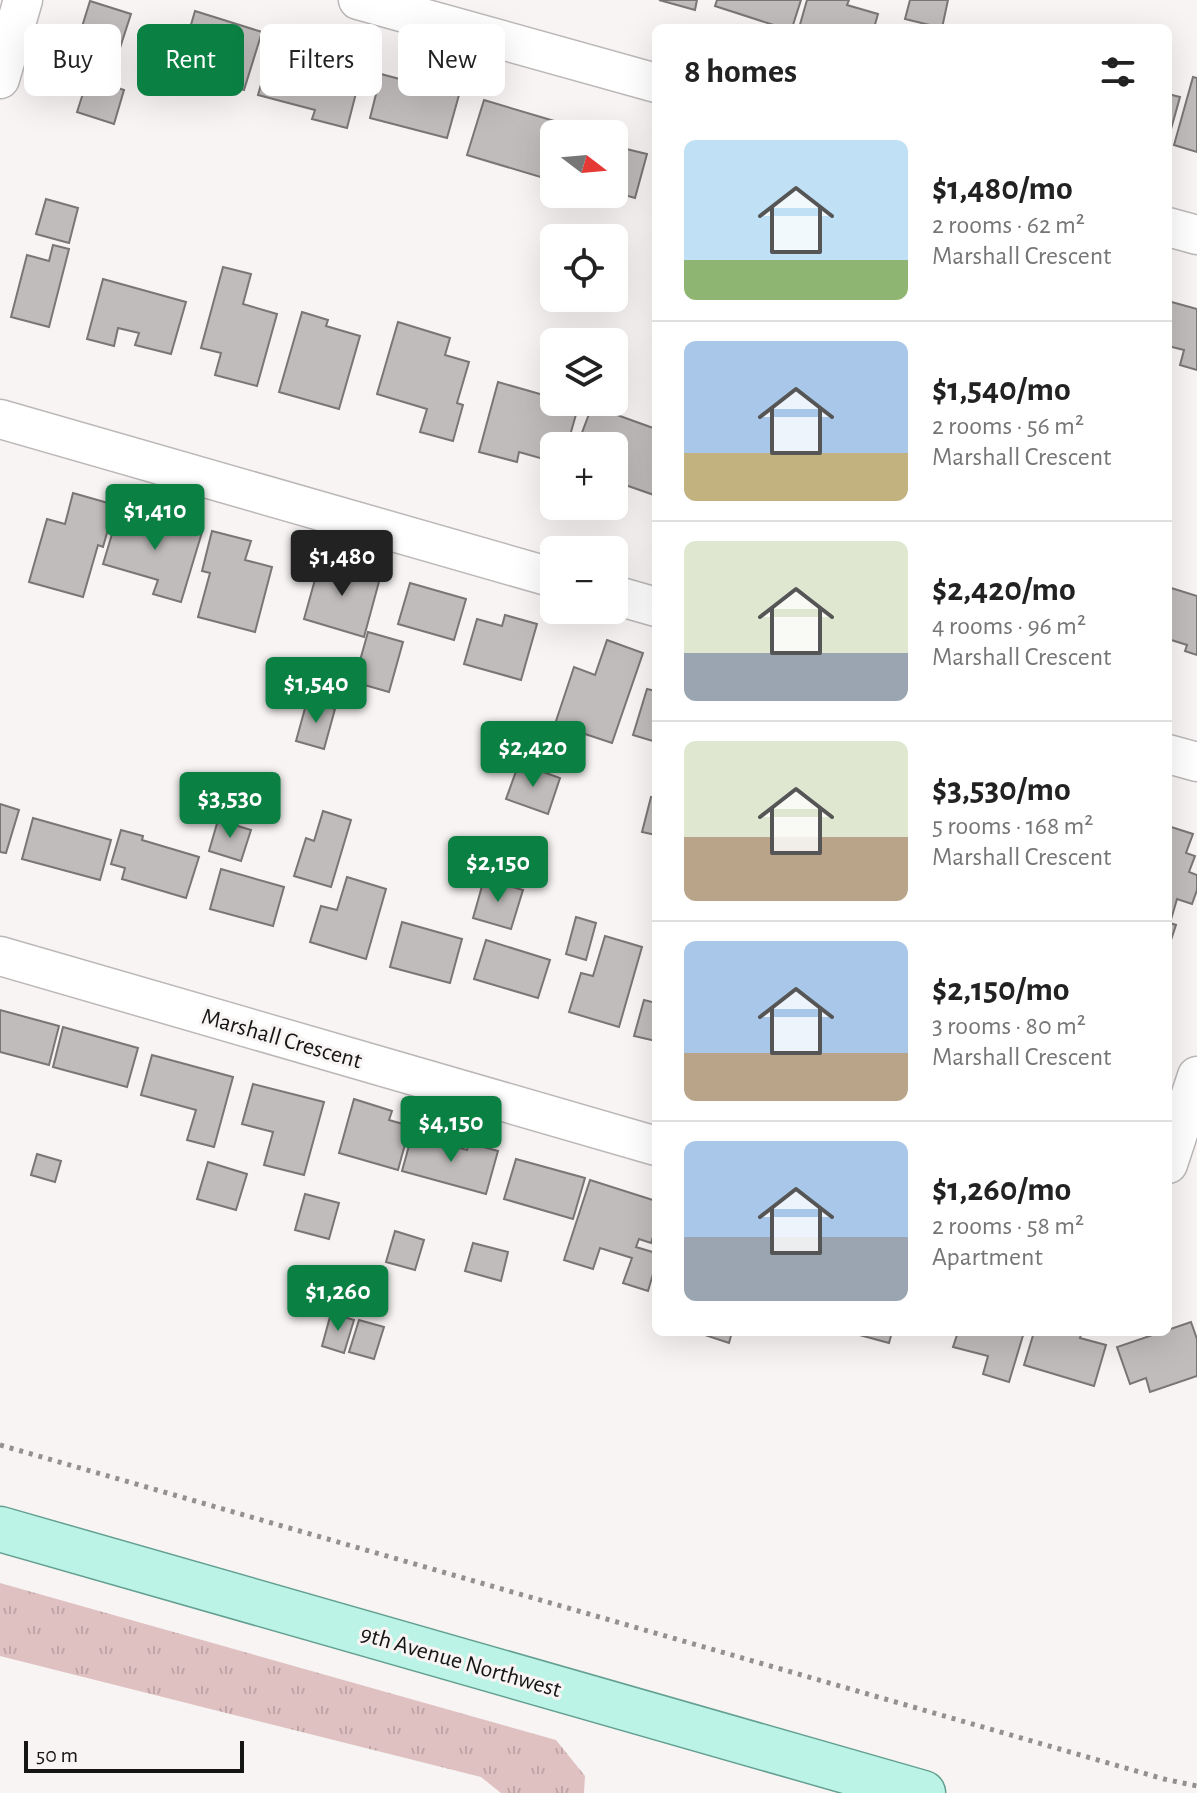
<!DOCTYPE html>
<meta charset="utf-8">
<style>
body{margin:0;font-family:"Alegreya Sans",sans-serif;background:#f2f2f2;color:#222;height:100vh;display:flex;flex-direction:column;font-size:30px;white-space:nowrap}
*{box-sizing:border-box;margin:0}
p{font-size:26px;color:#767676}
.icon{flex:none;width:44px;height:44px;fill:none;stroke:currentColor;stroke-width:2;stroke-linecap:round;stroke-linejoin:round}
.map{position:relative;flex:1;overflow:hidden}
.sheet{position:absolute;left:652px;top:24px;width:520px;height:1312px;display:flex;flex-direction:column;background:#fff;border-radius:12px;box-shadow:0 8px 32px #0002}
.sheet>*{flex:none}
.guide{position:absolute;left:24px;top:24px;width:508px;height:72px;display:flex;gap:16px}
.needle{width:52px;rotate:106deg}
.fabs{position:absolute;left:540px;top:120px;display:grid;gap:16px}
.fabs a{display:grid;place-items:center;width:88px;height:88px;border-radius:12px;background:#fff;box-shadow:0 8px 32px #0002;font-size:40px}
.scale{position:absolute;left:24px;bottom:20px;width:220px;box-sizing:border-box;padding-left:8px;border:4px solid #161515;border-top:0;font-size:22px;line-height:28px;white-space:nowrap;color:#161515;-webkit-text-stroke:6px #f8f4f4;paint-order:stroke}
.price{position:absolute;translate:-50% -68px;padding:0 18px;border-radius:8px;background:#0b8043;color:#fff;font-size:26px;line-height:52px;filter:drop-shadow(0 2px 4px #0008)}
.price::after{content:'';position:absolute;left:50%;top:48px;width:24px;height:18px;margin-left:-12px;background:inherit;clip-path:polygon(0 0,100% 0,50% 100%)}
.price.selected{background:#222;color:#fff}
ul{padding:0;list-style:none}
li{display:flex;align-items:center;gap:24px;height:200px;padding:0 32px}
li+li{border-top:2px solid #e0e0e0}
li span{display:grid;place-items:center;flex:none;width:224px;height:160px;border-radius:12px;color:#555}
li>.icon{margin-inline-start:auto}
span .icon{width:96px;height:96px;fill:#fffc;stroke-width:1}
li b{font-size:34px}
h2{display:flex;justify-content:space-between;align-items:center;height:96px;padding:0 32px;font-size:34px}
.tag{padding:0 28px;border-radius:12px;background:#fff;box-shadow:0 8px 32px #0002;font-size:28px;line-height:72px}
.tag.selected{background:#0b8043;color:#fff}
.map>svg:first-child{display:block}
.grass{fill:url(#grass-tufts)}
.building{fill:#c0bcbc;stroke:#7a7676;stroke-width:2}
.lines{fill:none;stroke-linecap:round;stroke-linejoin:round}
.minor-casing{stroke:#bcb8b8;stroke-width:41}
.major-casing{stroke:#64a092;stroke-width:47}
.path{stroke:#939090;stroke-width:5;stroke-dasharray:4 6;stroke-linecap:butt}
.minor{stroke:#fff;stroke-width:38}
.major{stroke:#bbf3e6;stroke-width:44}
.labels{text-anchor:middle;stroke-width:6;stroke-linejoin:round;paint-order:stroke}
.street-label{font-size:24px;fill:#161515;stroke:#f8f4f4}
</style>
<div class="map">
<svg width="1197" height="1793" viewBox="0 0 1197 1793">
<defs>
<pattern id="grass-tufts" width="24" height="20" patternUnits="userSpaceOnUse" patternTransform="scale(2)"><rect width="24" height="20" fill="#e0c1c2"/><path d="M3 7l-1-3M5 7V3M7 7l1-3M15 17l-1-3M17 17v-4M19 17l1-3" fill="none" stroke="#bfa5a6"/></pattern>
</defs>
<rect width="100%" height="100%" fill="#f8f4f4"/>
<polygon class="grass" points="0,1583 556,1740 585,1776 584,1793 501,1793 481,1777 0,1656"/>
<g class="building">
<polygon points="659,0 697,0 695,10"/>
<polygon points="717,0 801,0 792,28 783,28 715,6"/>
<polygon points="807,0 849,0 847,5 878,14 874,28 799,28"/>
<polygon points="910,0 948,0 942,28 905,19"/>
<polygon points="90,1 131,14 108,85 124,90 114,124 77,112 86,84 66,78"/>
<polygon points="195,11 262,32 244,90 178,69"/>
<polygon points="269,56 325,71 328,57 363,66 347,128 312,119 315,110 258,95"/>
<polygon points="381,74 459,95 447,138 370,118"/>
<polygon points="1193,77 1197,78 1197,152 1174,145"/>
<polygon points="1168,94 1180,97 1168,140"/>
<polygon points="484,100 561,123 558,134 554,134 554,146 544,178 467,155"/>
<polygon points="614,146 647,154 635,198 614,192"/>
<polygon points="46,199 78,208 69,243 36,234"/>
<polygon points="53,245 69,249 49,327 11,317 27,255 49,261"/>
<polygon points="223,267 251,274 243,304 277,314 257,386 215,375 221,353 201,348"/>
<polygon points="103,279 186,302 171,354 135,345 139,333 118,328 114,346 87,339"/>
<polygon points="1168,301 1197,309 1197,370 1180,365 1184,350 1168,346"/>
<polygon points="302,312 328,320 326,326 360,336 339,409 279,392"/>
<polygon points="398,322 450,338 445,355 469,362 457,403 463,405 453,441 420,432 427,409 377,394"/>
<polygon points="498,382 554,398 554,402 579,404 567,446 554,446 554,462 519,452 517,462 479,452"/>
<polygon points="592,406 656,429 654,495 614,481 614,446 577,446"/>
<polygon points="73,493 115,505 103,547 98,545 83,597 29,582 47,519 65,524"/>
<polygon points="119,511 180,529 182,522 203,529 181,602 153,594 158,580 103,564"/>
<polygon points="212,531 251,541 245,560 272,567 255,632 198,617 210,573 202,571"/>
<polygon points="321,558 363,569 362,573 380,578 364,637 304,619"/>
<polygon points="410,583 466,599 454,640 398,624"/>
<polygon points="1168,587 1197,596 1197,655 1185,651 1187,645 1168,639"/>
<polygon points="505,615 537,624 521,680 464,664 477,619 502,626"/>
<polygon points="368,632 403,642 389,692 354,682"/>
<polygon points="607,640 643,653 612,743 555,724 574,667 595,675"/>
<polygon points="647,689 656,691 656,742 633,735"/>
<polygon points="307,701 335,709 324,749 296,741"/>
<polygon points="519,763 560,778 548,814 506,799"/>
<polygon points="651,797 656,798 656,835 642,832"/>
<polygon points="0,804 19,810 6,853 0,852"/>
<polygon points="323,811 351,820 331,887 294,876 306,838 314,841"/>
<polygon points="33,818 111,840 100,880 22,859"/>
<polygon points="218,820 251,830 241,861 209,851"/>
<polygon points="1168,826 1193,834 1186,853 1195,856 1189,872 1197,875 1197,890 1192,904 1177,899 1170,923 1176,925 1168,949"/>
<polygon points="121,830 143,836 142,840 199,857 186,898 122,879 125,868 111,864"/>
<polygon points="221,869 284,887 273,926 210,909"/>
<polygon points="347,877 386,889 366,959 310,942 321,906 337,910"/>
<polygon points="484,879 523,890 511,929 473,918"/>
<polygon points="576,917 596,923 586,960 566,954"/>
<polygon points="402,922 462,939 450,983 390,967"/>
<polygon points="605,936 642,947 619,1027 569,1012 581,973 593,976"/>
<polygon points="486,940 550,960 538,998 474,979"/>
<polygon points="644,1000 656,1003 656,1041 634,1036"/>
<polygon points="0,1010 59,1026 49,1065 0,1052"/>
<polygon points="63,1027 138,1048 127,1087 53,1067"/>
<polygon points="152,1055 233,1077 214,1147 187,1140 196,1110 141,1095"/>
<polygon points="253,1084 324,1102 304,1175 264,1165 273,1132 242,1124"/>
<polygon points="354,1099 392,1111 389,1120 410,1126 398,1170 339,1153"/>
<polygon points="412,1135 467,1150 469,1143 498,1151 486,1194 402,1171"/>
<polygon points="37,1154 61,1161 55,1182 31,1175"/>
<polygon points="516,1159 585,1178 573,1219 504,1199"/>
<polygon points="208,1162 247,1174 236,1210 197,1199"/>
<polygon points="590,1180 656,1201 656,1228 651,1243 639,1239 636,1247 656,1253 656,1264 648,1291 623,1283 632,1258 600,1248 593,1269 564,1260"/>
<polygon points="305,1194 339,1203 329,1239 295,1230"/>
<polygon points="395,1231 424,1240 415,1270 386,1262"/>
<polygon points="473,1243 508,1252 501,1281 465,1271"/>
<polygon points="331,1313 354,1320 344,1353 322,1346"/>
<polygon points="359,1320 384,1327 374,1359 349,1352"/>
<polygon points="1191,1322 1197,1339 1197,1376 1150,1392 1146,1378 1130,1384 1117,1347"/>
<polygon points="696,1332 732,1332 729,1343"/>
<polygon points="857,1332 892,1332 889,1343 856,1334"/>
<polygon points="958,1332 1024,1332 1009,1382 983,1374 988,1356 953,1347"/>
<polygon points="1034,1332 1082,1332 1080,1338 1106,1345 1094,1386 1024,1365"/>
</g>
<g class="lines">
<g class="minor-casing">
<g id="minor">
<polyline points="358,0 656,83"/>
<polyline points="0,79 23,0"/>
<polyline points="1168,227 1197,235"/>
<polyline points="0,419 554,578"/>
<polyline points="614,595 656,607"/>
<polyline points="1168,754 1197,762"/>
<polyline points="0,956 656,1146"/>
<polyline points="1168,1164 1197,1076"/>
</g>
</g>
<g class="major-casing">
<polyline id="major" points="0,1529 923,1793"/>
</g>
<polyline class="path" points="0,1445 1164,1779 1197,1786"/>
<use href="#minor" class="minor"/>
<use href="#major" class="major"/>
</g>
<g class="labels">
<g class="street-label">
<text transform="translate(282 1038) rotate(16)" y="8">Marshall Crescent</text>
<text transform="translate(461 1661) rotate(16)" y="8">9th Avenue Northwest</text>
</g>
</g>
</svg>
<div class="fabs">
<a><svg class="needle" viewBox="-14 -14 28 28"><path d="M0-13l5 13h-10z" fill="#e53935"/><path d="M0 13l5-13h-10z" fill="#767676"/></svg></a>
<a><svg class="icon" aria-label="locate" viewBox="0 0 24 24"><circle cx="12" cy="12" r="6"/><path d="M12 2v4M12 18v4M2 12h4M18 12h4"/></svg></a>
<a><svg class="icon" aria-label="layers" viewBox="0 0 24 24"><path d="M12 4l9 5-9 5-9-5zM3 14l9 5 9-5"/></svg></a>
<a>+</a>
<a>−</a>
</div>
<div class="scale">50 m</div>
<b class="price" style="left:155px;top:552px">$1,410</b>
<b class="price selected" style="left:342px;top:598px">$1,480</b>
<b class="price" style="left:316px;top:725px">$1,540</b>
<b class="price" style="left:533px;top:789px">$2,420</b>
<b class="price" style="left:230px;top:840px">$3,530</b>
<b class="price" style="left:498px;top:904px">$2,150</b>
<b class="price" style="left:451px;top:1164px">$4,150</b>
<b class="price" style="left:338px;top:1333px">$1,260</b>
<div class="guide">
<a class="tag">Buy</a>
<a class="tag selected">Rent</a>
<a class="tag">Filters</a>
<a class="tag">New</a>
</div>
<section class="sheet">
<h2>8 homes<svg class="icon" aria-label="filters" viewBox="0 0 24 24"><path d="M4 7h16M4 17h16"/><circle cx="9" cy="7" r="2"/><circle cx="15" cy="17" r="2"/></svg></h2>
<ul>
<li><span style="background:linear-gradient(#bfe0f5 75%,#8fb573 0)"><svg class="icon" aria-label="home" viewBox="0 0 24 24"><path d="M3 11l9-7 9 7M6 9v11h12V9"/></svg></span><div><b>$1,480/mo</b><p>2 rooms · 62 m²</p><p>Marshall Crescent</p></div></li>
<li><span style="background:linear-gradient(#a9c7e8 70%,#c2b280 0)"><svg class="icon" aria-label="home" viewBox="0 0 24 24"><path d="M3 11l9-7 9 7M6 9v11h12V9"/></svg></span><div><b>$1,540/mo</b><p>2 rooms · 56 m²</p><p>Marshall Crescent</p></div></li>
<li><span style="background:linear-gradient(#dfe7d0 70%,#9aa5b1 0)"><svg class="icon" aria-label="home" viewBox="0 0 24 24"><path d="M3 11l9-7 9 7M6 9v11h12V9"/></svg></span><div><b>$2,420/mo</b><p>4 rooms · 96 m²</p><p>Marshall Crescent</p></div></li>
<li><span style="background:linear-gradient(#dfe7d0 60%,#b9a48a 0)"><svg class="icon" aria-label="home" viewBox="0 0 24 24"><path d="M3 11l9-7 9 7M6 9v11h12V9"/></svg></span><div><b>$3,530/mo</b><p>5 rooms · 168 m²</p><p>Marshall Crescent</p></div></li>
<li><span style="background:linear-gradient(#a9c7e8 70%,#b9a48a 0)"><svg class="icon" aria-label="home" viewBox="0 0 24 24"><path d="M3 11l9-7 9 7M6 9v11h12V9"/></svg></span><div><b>$2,150/mo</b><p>3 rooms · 80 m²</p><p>Marshall Crescent</p></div></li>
<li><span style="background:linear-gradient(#a9c7e8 60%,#9aa5b1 0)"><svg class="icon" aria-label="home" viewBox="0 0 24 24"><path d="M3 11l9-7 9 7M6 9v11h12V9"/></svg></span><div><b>$1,260/mo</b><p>2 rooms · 58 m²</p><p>Apartment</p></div></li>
</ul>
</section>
</div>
